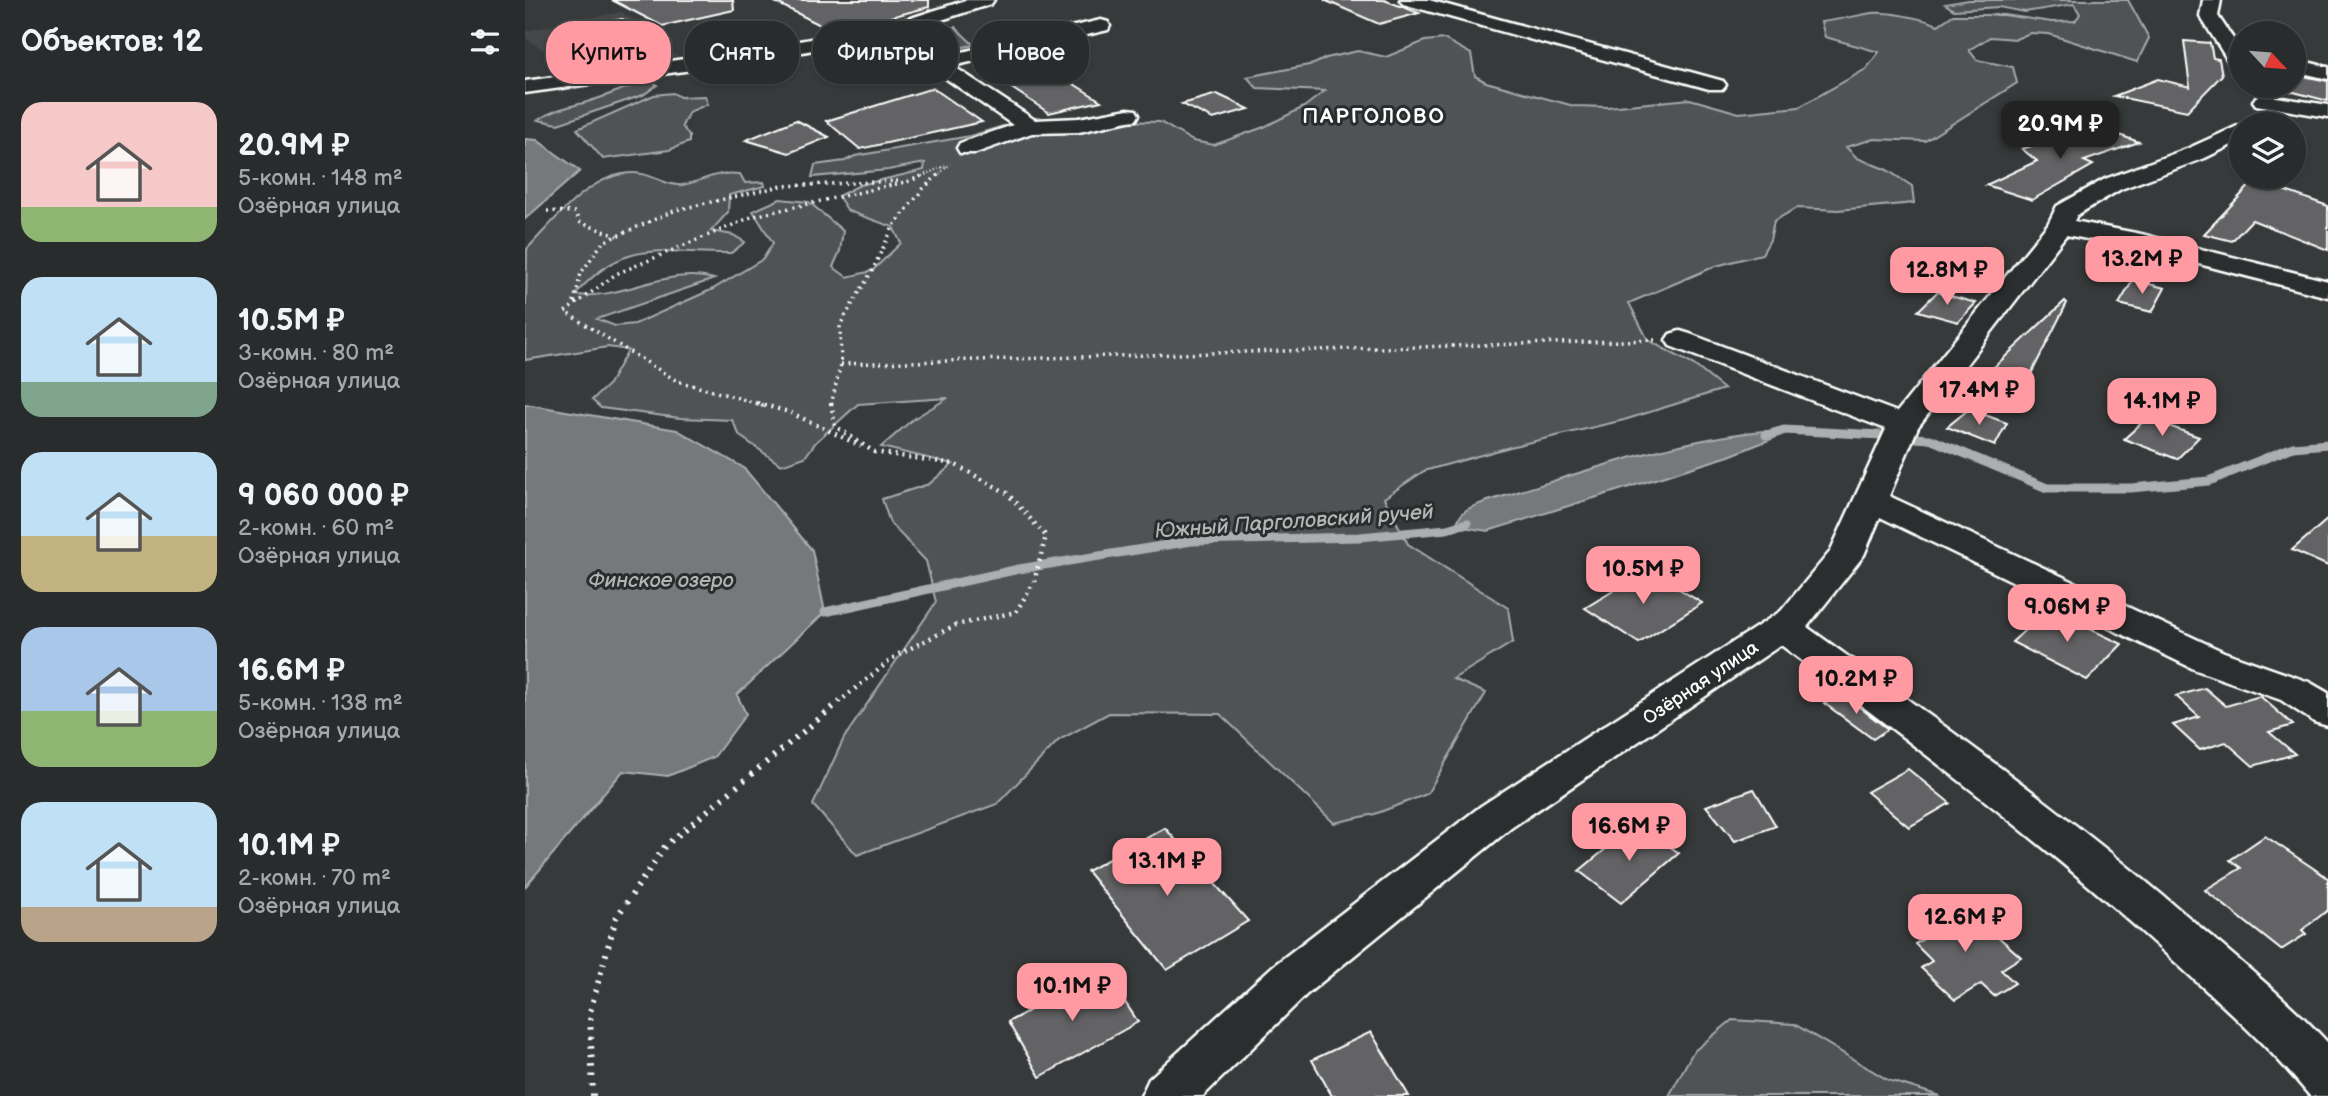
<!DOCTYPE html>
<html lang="ru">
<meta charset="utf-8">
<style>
body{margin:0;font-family:"Balsamiq Sans",sans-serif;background:#313434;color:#f1f3f6;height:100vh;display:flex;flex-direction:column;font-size:26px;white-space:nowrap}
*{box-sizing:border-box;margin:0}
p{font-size:23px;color:#a5a7a9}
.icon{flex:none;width:38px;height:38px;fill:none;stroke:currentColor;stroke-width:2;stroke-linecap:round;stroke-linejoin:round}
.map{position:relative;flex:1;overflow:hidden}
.drawer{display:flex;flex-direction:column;background:#292c2c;width:525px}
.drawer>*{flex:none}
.guide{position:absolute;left:21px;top:21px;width:665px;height:63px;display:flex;gap:14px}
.needle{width:46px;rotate:116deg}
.tools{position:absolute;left:1704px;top:21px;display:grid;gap:14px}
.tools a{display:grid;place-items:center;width:77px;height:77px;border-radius:50%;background:#292c2c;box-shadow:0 2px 5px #0004,0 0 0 2px #454848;font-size:35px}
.price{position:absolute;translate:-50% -60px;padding:0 16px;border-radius:14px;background:#ff9aa2;color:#111;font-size:23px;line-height:46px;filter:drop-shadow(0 2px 4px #0008)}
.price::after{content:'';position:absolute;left:50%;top:42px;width:21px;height:16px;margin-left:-10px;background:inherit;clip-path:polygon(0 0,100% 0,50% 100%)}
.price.active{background:#222;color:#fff}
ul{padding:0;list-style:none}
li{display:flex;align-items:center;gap:21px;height:175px;padding:0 21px}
li span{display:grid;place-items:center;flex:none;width:196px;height:140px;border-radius:21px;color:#555}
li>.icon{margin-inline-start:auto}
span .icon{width:84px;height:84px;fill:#fffc;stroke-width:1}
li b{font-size:30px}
h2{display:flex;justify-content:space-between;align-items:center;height:84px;padding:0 21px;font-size:30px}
.pill{padding:0 24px;border-radius:28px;background:#292c2c;box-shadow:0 2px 5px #0004,0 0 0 2px #454848;font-size:24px;line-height:63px}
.pill.active{background:#ff9aa2;color:#111}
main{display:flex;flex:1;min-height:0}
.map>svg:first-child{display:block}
.built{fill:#444748}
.green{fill:#505354;stroke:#a8a9aa;stroke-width:2}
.water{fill:#767879;stroke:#adaeaf;stroke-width:2}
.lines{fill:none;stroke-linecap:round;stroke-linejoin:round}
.stream{stroke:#adaeaf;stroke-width:9}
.building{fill:#636465;stroke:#fff;stroke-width:2}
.minor-casing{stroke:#fff;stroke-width:5}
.path-far3{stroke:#fff;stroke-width:2.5;stroke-dasharray:1 2.5;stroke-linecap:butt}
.path-far2{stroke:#fff;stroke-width:3.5;stroke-dasharray:2 4.5;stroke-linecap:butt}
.path-far1{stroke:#fff;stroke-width:4.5;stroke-dasharray:2 5;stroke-linecap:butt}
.path{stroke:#fff;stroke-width:6;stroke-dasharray:2.5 7;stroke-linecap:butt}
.minor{fill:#2a2d2e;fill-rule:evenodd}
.labels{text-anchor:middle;stroke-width:6;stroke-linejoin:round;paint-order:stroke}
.street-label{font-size:19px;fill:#fff;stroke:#2a2d2e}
.far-district-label{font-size:21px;font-weight:bold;letter-spacing:2px;fill:#fff;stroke:#2a2d2e}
.water-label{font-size:21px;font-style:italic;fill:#b4b5b5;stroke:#2a2d2e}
</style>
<main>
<section class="drawer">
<h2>Объектов: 12<svg class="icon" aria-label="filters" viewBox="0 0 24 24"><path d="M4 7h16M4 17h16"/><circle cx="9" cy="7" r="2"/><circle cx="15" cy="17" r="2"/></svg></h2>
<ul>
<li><span style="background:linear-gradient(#f6c9c9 75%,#8fb573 0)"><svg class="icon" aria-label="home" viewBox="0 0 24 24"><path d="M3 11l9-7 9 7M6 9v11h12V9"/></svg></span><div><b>20.9M ₽</b><p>5-комн. · 148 m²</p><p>Озёрная улица</p></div></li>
<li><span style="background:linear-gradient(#bfe0f5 75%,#7fa58c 0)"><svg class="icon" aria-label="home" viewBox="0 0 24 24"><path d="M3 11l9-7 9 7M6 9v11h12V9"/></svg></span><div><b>10.5M ₽</b><p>3-комн. · 80 m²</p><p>Озёрная улица</p></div></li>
<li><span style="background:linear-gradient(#bfe0f5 60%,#c2b280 0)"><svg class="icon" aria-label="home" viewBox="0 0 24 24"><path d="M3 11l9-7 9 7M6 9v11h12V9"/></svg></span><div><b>9 060 000 ₽</b><p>2-комн. · 60 m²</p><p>Озёрная улица</p></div></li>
<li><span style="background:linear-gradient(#a9c7e8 60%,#8fb573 0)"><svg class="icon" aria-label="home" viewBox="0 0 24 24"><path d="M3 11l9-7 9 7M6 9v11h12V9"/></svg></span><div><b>16.6M ₽</b><p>5-комн. · 138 m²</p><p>Озёрная улица</p></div></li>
<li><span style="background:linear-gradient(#bfe0f5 75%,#b9a48a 0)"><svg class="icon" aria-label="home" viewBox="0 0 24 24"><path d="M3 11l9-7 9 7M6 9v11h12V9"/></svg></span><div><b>10.1M ₽</b><p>2-комн. · 70 m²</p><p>Озёрная улица</p></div></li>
</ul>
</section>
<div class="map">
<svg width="1803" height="1096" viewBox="0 0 1803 1096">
<rect width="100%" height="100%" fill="#373a3b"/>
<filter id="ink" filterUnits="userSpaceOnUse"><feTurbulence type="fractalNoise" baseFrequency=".0143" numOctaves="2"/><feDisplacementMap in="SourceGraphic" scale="14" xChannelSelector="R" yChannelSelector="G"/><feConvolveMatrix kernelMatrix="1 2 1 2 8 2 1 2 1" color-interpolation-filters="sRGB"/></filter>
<g filter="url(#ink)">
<polygon class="built" points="96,12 149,43 137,47 152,56 58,75 0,38 0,31"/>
<g class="green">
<path d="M1444 0H1603L1624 38 1612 62 1524 34 1505 33 1491 39 1465 37 1444 50 1452 60 1488 67 1492 83 1400 141 1349 139 1321 147 1332 158 1362 170 1387 186 1389 203 1313 210 1272 208 1249 221 1245 240 1237 254 1191 266 1104 303 1123 340 1169 365 1199 389 1099 420 985 447 899 471 859 498 883 544 983 608 988 642 928 679 961 693 902 794 850 814 809 823 695 714 584 713 534 740 472 804 332 855 288 805 319 738 411 602 401 561 365 523 357 499 404 484 428 464 356 447 388 419 423 398 333 404 291 442 280 457 256 465 215 436 207 420 155 418 76 408 67 400 84 384 103 350 83 347 0 360 2 249C30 220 65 172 110 173 125 173 143 187 157 185 179 181 190 171 215 174L220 183 239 182 240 186 204 195 203 212 186 231 208 235 220 242 206 253C138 254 100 236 50 295 97 300 142 266 189 279L72 319 90 326 110 324 188 289 238 259 248 243 228 211 255 199 284 202 318 231 315 251 308 267 322 277 347 271 376 243 368 227 323 211 313 196 335 185 399 170 400 163 363 170 287 177 290 165 320 161 330 156 445 136 478 126 491 131 585 121 635 122 668 141 689 145 739 127 779 107 800 91 732 88 722 77 789 64 801 58 833 51 861 57 900 41 919 39 946 54 950 76 961 82 1049 106 1082 107 1165 99 1214 113 1274 107 1341 69 1354 52 1300 37 1296 22C1312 20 1326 17 1341 14 1358 10 1397 18 1413 25L1428 15H1479L1527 22 1550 21 1555 14 1549 4 1500 12 1474 7 1429 10 1420 4Z"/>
<polygon points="430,27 449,45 416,51 398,32"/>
<path d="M128 81 132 85 118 95 33 124 13 120C30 108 46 107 65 101 87 95 105 84 128 81Z"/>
<polygon points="148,93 155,97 180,96 183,104 164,112 157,126 164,136 164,142 144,150 78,159 52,129 129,95"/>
<polygon points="1207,1020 1269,1024 1363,1080 1415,1096 1144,1096 1168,1052"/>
</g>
<g class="water">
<polygon points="0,139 12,140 55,171 0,219"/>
<polygon points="0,404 152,430 219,468 287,550 300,612 212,695 221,714 189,757 143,776 98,771 0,887"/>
<path d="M1239 431 1259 434 1204 456 963 531 931 526C935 509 948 506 963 501 1054 474 1145 440 1239 431Z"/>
</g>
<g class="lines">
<g class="stream">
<polyline points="1241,435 1259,430 1357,435"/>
<polyline points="1389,438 1405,439 1522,488 1606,488 1684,481 1768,447 1803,444"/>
<polyline points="300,612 494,569 667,541 835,537 922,529 942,523"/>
</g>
</g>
<g class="building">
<polygon points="87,0 208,0 209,10 137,26"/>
<polygon points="246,0 404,0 404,7 309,32"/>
<polygon points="799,0 859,0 894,13 854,24"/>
<polygon points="97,19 132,37 94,46 61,27"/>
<polygon points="1659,41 1685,43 1688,58 1694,59 1697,75 1662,111 1589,96 1633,79 1665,87"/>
<polygon points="512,61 576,101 524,113 464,73"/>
<polygon points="1778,76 1803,81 1803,101 1757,89 1769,86 1769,81"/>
<polygon points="408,88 457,122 335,149 301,121"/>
<polygon points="692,94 724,109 688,119 657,104"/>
<polygon points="271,120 304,137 264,153 221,140"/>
<polygon points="1568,126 1614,142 1559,161 1568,165 1507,200 1461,185 1512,161 1497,149"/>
<polygon points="1730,180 1803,206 1803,250 1727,220 1707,241 1679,234"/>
<polygon points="1608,280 1640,288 1627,312 1594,304"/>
<polygon points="1412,292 1451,303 1433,322 1393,311"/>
<polygon points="1540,301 1542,303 1503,380 1468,368"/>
<polygon points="1444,409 1482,423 1470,446 1422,427"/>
<polygon points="1622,418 1674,437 1652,459 1599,439"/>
<polygon points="1803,519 1803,566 1767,550"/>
<polygon points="1123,570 1177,603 1114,643 1060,608"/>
<polygon points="1523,609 1597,644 1562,680 1487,642"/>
<polygon points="1680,688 1701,706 1735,696 1768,725 1744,732 1770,754 1728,766 1701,742 1675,750 1648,725 1674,717 1651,696"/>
<polygon points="1316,693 1355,723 1363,729 1348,739 1299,703"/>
<polygon points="1383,769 1425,803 1384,827 1342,792"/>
<polygon points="1229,789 1251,826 1210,841 1181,806"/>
<polygon points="1112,823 1154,853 1096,903 1054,871"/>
<polygon points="640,828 723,921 642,970 562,871"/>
<polygon points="1740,836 1803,878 1803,910 1777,930 1781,934 1756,950 1680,890 1716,868 1705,860"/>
<polygon points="1416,901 1440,923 1451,917 1496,957 1476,970 1490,983 1469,996 1456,984 1430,1000 1396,968 1407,961 1390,944 1413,930 1394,913"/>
<polygon points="579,970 613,1022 515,1077 483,1022"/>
<polygon points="846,1032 884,1096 807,1096 787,1060"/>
</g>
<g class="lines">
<g class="minor-casing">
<g id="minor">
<polygon points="442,0 469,0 466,4 379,32 415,57 576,20 583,22 585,26 583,30 428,66 510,120 554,118 603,109 611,110 614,115 611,120 603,121 554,132 507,133 451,153 435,153 432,148 435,143 488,125 361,37 210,64 0,93 0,81 210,52 361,26"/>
<polygon points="875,0 904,0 1198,81 1201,85 1198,89 1184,89 878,4"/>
<polygon points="1678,0 1696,0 1693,16 1717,52 1717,74 1710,72 1675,16"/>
<polygon points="1769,59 1803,67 1803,79 1769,71"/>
<polygon points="1738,95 1803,105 1803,117 1731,105 1728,101 1731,97"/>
<path d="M1717 124V140L1680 158 1596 189 1552 215 1549 221 1616 234 1803 281V297L1615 249 1541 235 1393 427 1364 496 1699 652 1784 682 1803 693V726L1789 722 1756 700 1671 670 1355 517 1339 555 1282 627C1419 725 1555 823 1682 933 1723 968 1766 1003 1803 1043V1096H1785C1744 1046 1696 1004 1649 961 1525 847 1391 746 1256 645L986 828 782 994 678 1096H616L624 1079 748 966 956 806 1256 611 1305 552 1361 429 1145 346 1141 340 1145 334 1155 331 1165 334 1372 412 1523 224 1532 206 1580 179 1664 148Z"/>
</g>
</g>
<g class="path-far3">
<polyline points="397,176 422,165"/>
<polyline points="412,176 425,164"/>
</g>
<g class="path-far2">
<polyline points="22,211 50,212 54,222 92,236"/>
<polyline points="49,302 56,273 78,242 151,210 257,186 373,181"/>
<polyline points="316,364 1130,340"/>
<polyline points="238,405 152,381 40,312 91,274 229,216 385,181 401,174"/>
<polyline points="306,405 316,364 315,325 347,271 368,227 398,189 414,174"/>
</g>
<g class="path-far1">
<polyline points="232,403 264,412 336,446"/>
<polyline points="306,403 310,426 349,452 429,464 482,493 521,536 509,582 491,612 431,625 372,655 310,705"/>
</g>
<polyline class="path" points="68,1096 65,1012 91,918 141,845 313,703"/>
<use href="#minor" class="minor"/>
</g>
</g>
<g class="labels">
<g class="street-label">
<text transform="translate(1175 682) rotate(-34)" y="7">Озёрная улица</text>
</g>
<g class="far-district-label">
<text x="849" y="123">ПАРГОЛОВО</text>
</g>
<g class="water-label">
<text transform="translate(769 521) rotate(-4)" y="7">Южный Парголовский ручей</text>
<text x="136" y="587">Финское озеро</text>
</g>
</g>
</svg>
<div class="tools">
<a><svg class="needle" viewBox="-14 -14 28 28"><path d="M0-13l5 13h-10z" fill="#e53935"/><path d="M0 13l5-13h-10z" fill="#a5a7a9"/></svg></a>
<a><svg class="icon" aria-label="layers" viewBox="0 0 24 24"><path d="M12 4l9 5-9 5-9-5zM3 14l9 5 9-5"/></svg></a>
</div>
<b class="price active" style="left:1535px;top:161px">20.9M ₽</b>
<b class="price" style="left:1617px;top:296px">13.2M ₽</b>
<b class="price" style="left:1422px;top:307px">12.8M ₽</b>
<b class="price" style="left:1454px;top:427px">17.4M ₽</b>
<b class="price" style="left:1637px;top:438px">14.1M ₽</b>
<b class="price" style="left:1118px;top:606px">10.5M ₽</b>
<b class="price" style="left:1542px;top:644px">9.06M ₽</b>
<b class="price" style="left:1331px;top:716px">10.2M ₽</b>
<b class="price" style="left:1104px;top:863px">16.6M ₽</b>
<b class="price" style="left:642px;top:898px">13.1M ₽</b>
<b class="price" style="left:1440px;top:954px">12.6M ₽</b>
<b class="price" style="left:547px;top:1023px">10.1M ₽</b>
<div class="guide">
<a class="pill active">Купить</a>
<a class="pill">Снять</a>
<a class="pill">Фильтры</a>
<a class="pill">Новое</a>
</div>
</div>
</main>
